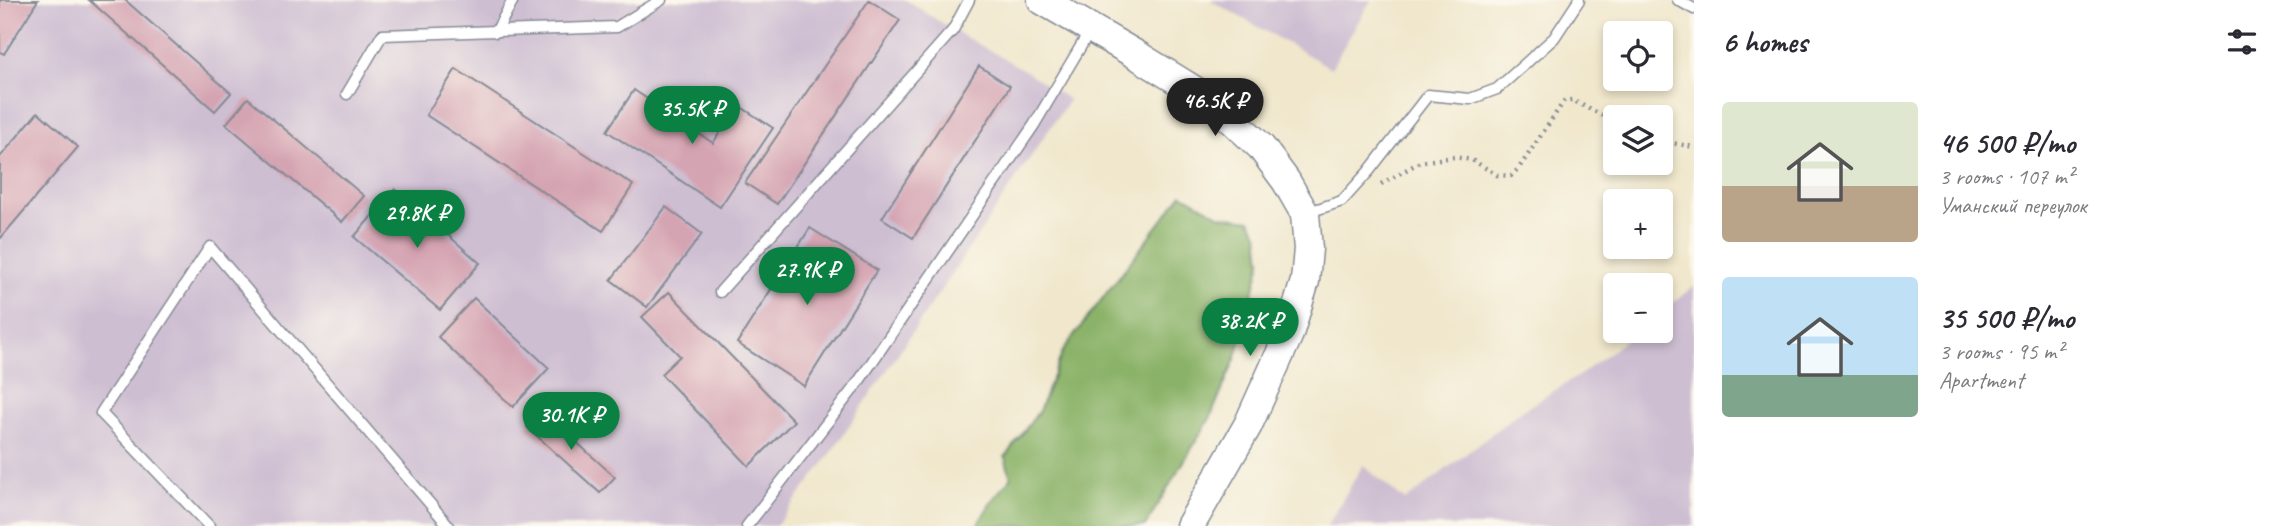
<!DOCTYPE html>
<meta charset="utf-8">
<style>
body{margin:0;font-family:Caveat,sans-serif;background:#f7f7f7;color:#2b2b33;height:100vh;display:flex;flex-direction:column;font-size:26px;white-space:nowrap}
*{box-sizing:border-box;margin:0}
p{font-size:23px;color:#7c7c81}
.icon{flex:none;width:38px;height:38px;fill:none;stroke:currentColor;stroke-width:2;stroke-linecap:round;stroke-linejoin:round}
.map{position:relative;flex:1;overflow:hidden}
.drawer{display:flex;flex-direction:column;background:#fff;width:595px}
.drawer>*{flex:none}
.tools{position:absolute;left:1603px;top:21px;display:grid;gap:14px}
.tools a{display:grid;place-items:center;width:70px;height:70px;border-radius:7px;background:#fff;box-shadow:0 4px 10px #0003;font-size:35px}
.price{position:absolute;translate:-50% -60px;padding:0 16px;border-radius:24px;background:#0b8043;color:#fff;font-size:23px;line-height:46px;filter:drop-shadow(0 2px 4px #0008)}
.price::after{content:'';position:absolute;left:50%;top:42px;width:21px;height:16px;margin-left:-10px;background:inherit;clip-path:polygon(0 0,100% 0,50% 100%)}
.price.selected{background:#222;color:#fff}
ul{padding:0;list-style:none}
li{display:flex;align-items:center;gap:21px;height:175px;padding:0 28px}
li span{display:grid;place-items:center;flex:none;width:196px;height:140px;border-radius:7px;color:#555}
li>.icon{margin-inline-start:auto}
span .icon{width:84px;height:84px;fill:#fffc;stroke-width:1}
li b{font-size:30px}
h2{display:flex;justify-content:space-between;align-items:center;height:84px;padding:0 28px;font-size:30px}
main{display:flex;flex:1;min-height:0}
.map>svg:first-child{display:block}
.industrial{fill:#cebed2}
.forest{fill:#8ab268;stroke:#527063;stroke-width:2}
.building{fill:#d5a4b2}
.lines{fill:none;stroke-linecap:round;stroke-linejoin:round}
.service-casing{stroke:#868b95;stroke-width:13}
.tertiary-casing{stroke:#868b95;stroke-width:31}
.path{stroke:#868b95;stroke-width:4.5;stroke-dasharray:2 5;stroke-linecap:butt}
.service{stroke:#fff;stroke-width:10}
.tertiary{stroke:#fff;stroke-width:28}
</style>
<main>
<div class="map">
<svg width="1694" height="526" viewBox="0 0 1694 526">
<rect width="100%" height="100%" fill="#fbf7ec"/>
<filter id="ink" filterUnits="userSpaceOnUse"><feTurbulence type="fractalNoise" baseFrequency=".0143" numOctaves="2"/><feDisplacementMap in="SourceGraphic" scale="14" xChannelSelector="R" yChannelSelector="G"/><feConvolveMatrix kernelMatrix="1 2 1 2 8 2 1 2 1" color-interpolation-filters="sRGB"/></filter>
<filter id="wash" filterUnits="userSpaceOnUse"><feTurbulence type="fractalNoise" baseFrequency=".00686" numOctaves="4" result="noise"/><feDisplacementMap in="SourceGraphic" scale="28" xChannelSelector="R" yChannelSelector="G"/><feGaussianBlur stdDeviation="1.57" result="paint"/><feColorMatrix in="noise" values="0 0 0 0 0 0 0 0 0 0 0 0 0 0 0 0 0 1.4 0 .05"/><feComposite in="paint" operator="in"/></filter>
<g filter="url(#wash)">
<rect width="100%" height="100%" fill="#f0e7cc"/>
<g class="industrial">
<polygon points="0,0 906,0 953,30 1026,71 1069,100 825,462 776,526 0,526"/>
<polygon points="1210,0 1371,0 1331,68"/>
<polygon points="1694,286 1694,526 1327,526 1363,465 1405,501 1520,412 1583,373 1637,331 1661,331 1661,312"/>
</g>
<polygon class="forest" points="1182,194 1221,216 1250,220 1258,233 1261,262 1236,357 1210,418 1145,526 977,526 993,499 1011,478 1005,457 1039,411 1064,349"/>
<g id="blocks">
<g class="building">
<polygon points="0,0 38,0 4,54 0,52"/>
<polygon points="89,0 125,0 231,93 215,111"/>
<polygon points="869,0 900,20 777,204 745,183"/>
<polygon points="979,66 1010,86 913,238 882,218"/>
<polygon points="456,69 633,185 603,231 426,115"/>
<polygon points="634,90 713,143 738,105 773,128 720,207 607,131"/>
<polygon points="248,98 364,196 342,222 226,124"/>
<polygon points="38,112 78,147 0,239 0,157"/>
<polygon points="395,189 480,263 440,310 354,237"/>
<polygon points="666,207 702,234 647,307 611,280"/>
<polygon points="810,228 877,270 804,386 737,343"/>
<polygon points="669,292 794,421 749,466 661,374 680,356 642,317"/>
<polygon points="474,298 549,368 513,407 438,337"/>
<polygon points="542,411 615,477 600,493 527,427"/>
</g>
</g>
</g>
<g filter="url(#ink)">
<use href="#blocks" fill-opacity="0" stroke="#868b95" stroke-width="2"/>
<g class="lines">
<g class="service-casing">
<g id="service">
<polyline points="1678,0 1694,9"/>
<polyline points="496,32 513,0"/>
<polyline points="347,94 382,35 617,27 661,0"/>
<polyline points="1306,213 1342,201 1369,171 1428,95 1470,99 1497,89 1554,38 1579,0"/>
<polyline points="720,292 953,30 969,0"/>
<polyline points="209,526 101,413 210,247 449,526"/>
<polyline points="747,526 857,384 1034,125 1091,29"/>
</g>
</g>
<g class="tertiary-casing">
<polyline id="tertiary" points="1042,0 1140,57 1200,94 1230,118 1261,147 1286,181 1305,214 1308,249 1305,281 1289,334 1248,425 1190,526"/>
</g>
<g class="path">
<polyline points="1661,141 1694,147"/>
<polyline points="1381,184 1420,162 1454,157 1472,160 1497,175 1511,176 1519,168 1564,101 1572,100 1615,122"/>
</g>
<use href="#service" class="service"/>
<use href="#tertiary" class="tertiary"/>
</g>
</g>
</svg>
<div class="tools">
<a><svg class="icon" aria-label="locate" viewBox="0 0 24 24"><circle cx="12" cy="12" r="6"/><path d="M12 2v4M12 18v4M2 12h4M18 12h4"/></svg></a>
<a><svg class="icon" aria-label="layers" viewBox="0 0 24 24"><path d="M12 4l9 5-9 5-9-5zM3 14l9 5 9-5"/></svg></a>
<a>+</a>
<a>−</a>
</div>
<b class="price selected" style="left:1215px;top:138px">46.5K ₽</b>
<b class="price" style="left:692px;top:146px">35.5K ₽</b>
<b class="price" style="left:417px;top:250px">29.8K ₽</b>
<b class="price" style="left:807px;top:307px">27.9K ₽</b>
<b class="price" style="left:1250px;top:358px">38.2K ₽</b>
<b class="price" style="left:571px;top:452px">30.1K ₽</b>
</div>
<section class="drawer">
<h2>6 homes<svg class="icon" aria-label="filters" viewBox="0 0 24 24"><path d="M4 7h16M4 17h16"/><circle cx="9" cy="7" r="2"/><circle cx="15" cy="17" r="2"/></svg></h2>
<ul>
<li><span style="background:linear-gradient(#dfe7d0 60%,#b9a48a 0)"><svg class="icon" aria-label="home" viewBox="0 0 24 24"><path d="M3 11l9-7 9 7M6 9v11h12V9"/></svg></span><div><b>46 500 ₽/mo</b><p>3 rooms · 107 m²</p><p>Уманский переулок</p></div></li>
<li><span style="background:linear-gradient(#bfe0f5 70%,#7fa58c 0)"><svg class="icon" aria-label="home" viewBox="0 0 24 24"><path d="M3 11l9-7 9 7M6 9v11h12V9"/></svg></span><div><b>35 500 ₽/mo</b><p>3 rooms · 95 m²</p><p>Apartment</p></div></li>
</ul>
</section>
</main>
